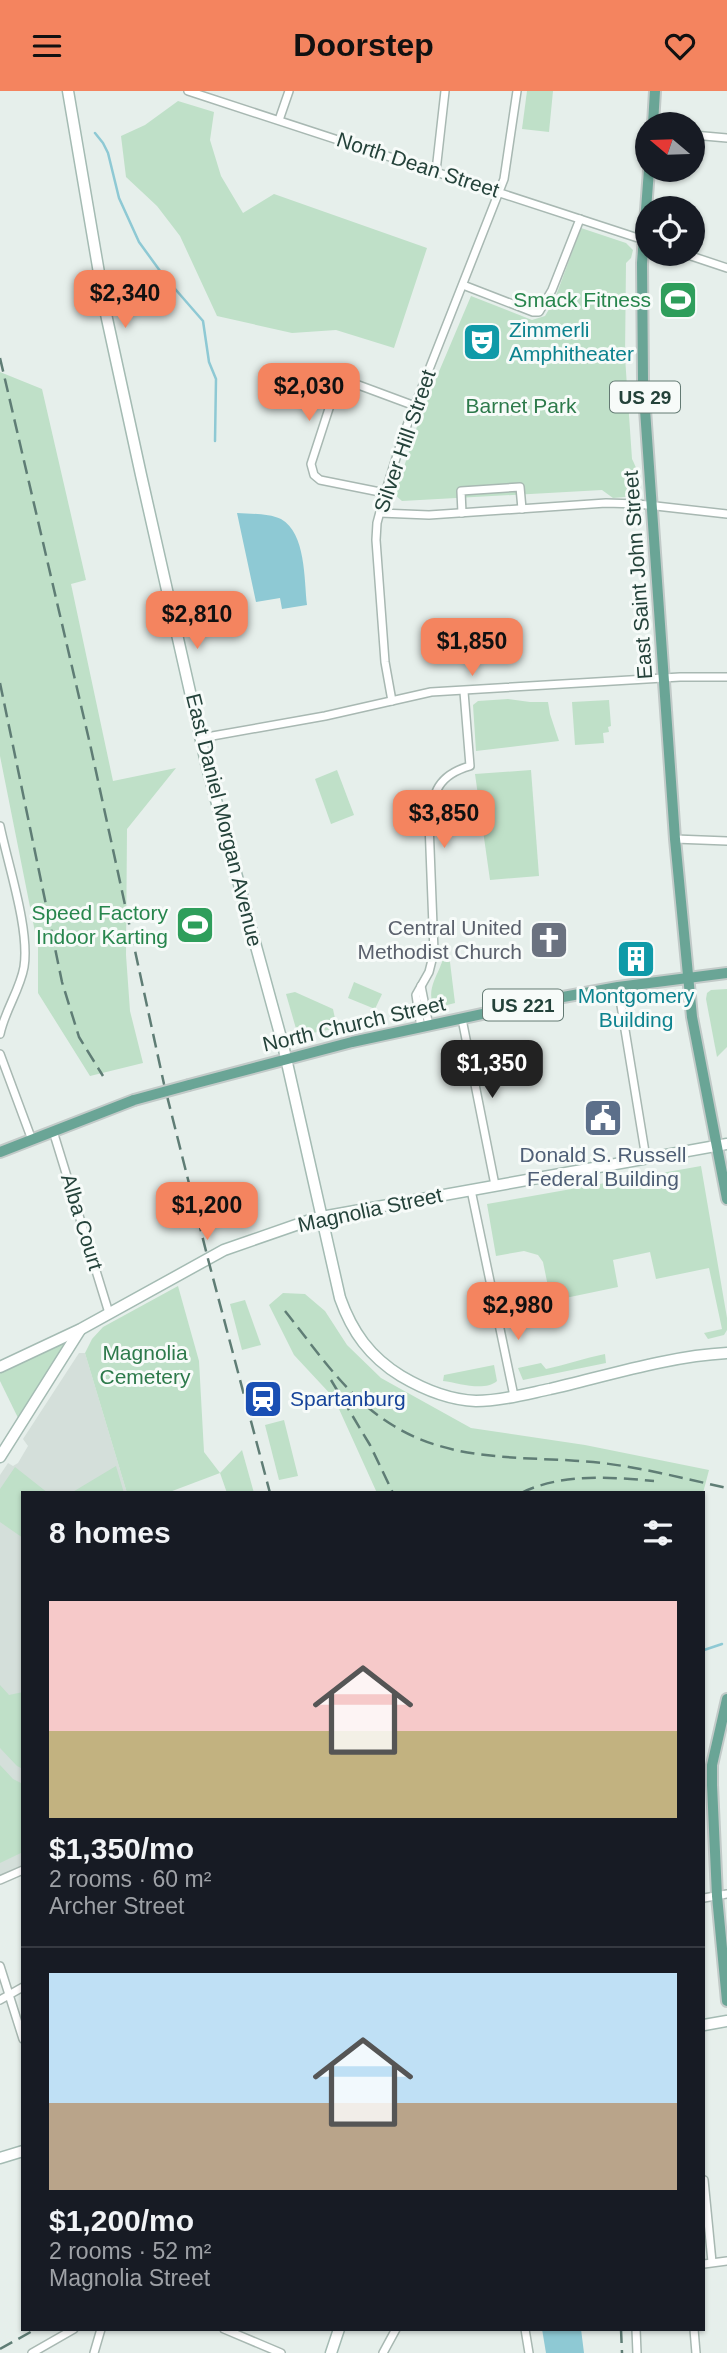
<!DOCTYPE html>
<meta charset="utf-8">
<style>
body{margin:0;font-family:Arial,sans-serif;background:#242831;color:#f1f3f6;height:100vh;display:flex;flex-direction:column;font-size:26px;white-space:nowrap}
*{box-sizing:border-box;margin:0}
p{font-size:23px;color:#9ea1a6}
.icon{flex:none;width:38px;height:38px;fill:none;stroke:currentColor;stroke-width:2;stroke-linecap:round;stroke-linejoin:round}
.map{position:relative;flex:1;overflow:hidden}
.side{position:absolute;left:21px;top:1400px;width:684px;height:840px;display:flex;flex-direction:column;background:#171b24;border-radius:0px;box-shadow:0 2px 5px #0004}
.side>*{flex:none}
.needle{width:46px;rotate:289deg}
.buttons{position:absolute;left:635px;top:21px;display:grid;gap:14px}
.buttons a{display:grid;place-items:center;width:70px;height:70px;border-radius:50%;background:#171b24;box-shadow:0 2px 5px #0004;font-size:35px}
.price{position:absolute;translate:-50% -60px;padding:0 16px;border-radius:14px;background:#f4845f;color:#111;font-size:23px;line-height:46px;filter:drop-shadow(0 2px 4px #0008)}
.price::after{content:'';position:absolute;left:50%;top:42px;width:21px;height:16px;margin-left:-10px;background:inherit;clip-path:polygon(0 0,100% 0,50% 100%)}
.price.on{background:#222;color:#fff}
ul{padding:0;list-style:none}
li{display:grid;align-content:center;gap:14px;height:371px;padding:0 28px}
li+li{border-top:2px solid #363941}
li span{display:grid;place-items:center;height:217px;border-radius:0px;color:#555}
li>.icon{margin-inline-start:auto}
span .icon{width:126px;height:126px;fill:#fffc;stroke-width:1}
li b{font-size:30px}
h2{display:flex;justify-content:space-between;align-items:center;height:84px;padding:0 28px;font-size:30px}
header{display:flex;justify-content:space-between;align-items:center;height:91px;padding:0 28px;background:#f4845f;color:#111;font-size:32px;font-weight:600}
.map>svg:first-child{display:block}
.built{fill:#d4dfda}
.green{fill:#bfe0c8}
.water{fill:#8ec9d4}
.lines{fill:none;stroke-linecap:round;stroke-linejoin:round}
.stream{stroke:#8ec9d4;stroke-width:2.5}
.street-casing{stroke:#a8b8b2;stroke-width:10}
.secondary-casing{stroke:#a4bbb3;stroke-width:13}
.primary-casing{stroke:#c2cac8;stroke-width:14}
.street{stroke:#fff;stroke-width:7}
.secondary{stroke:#fff;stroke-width:10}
.primary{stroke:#6aa596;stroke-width:10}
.rail{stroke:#5f7d75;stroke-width:2.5;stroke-dasharray:14 7;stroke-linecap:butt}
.primary-bridge-casing{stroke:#c2cac8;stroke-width:14;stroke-linecap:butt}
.primary-bridge{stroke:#6aa596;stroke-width:10}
.labels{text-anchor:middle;stroke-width:6;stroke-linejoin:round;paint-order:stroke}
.shield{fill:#f7fbf9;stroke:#637a73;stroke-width:2}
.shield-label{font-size:19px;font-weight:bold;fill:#24423a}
.street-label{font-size:21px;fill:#24423a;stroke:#f7fbf9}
.leisure-label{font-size:21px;fill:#27864d;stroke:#f7fbf9;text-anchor:end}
.culture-label{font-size:21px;fill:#0d838f;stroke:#f7fbf9;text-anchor:start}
.park-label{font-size:21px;fill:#2d7a4b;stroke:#f7fbf9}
.worship-label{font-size:21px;fill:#5b616d;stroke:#f7fbf9;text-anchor:end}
.service-label{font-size:21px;fill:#4e5e75;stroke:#f7fbf9}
.transit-label{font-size:21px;fill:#164399;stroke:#f7fbf9;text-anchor:start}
</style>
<header><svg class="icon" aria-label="menu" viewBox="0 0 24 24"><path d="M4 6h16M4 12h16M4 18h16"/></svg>Doorstep<svg class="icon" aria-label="heart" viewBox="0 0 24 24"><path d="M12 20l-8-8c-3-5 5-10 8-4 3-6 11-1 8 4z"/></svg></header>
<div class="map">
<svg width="727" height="2262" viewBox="0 0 727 2262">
<rect width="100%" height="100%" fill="#e6efeb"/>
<polygon class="built" points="79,1262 85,1262 127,1402 23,1402 23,1775 0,1785 0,1384 8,1372 13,1375 18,1372 28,1355 23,1348"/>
<g class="green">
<polygon points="527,0 553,0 549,41 522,38"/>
<polygon points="178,10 214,21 210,49 221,85 243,122 274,103 427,157 394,257 336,239 292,242 217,225 180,145 157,115 126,86 121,45 145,34"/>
<path d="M581 137 626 152 633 159 631 167 626 172 625 266 632 368C638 380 643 392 637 405L613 407 602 399 402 410 395 404 421 323 471 205 532 229 545 225 554 210Z"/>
<polygon points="0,281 42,298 86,489 71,493 113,690 176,677 127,738 126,864 130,920 143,972 90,985 38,902 38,856 0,665"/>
<polygon points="508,608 530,611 548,611 550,623 559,650 476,660 473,614 478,610"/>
<polygon points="609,609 611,635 608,636 609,641 603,642 604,652 575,654 572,611"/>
<polygon points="337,679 354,724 331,733 315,688"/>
<polygon points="531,679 539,785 490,789 475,683"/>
<path d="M449 863 455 912 435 917C424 898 440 883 444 864Z"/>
<polygon points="354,891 382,903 375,918 348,907"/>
<polygon points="727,898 727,956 717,966 706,908 707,902 711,899"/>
<polygon points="295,901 333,918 337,937 303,944 297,941 286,903"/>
<polygon points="701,1075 727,1227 727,1239 724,1244 708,1248 704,1242 722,1238 709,1177 656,1188 650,1161 613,1169 618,1196 551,1210 543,1171 538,1164 524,1160 496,1165 487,1113"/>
<polygon points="178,1195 199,1270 204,1361 220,1382 242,1359 254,1402 227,1402 220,1382 167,1402 127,1402 85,1262 92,1248 103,1236"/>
<polygon points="283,1202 305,1203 325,1220 347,1254 381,1287 471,1337 585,1354 709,1379 703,1402 377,1402 334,1307 294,1264 269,1214"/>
<polygon points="245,1209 261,1254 242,1259 230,1213"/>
<polygon points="81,1238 21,1333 0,1290 0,1276"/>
<path d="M605 1263 606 1272 523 1289 518 1277 541 1272 546 1278C566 1274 584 1267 605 1263Z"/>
<path d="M494 1274 497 1290C484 1301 459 1292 443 1290L444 1284Z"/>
<polygon points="284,1329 298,1385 279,1389 265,1334"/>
<polygon points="116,1375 124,1402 71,1402"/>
<polygon points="15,1376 48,1402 23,1402 23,1447 0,1431 0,1398"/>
<polygon points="0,1594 9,1604 23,1601 23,1678 17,1675 0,1657"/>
<polygon points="0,1674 13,1688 23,1693 23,1761 0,1772"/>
</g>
<g class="water">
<path d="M237 422C251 423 268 422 281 428 306 442 304 488 307 514L282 518 280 507 256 511Z"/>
<polygon points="542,2238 581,2238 584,2262 546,2262"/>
</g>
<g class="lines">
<g class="stream">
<polyline points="95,42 103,52 108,62 119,107 139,151 163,184 203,230 209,271 216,288 215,350"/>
<polyline points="704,1559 722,1553"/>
</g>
<g class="street-casing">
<g id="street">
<polyline points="188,0 647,150"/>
<polyline points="279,29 289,0"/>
<polyline points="693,44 727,47"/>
<polyline points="436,80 445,0"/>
<polyline points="685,163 727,177"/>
<polyline points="463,194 533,221 539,221 552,199 580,128"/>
<polyline points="385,402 320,389 314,384 311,373 335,299 342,293 353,292 415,315"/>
<polyline points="380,422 429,424 606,412 638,413 727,423"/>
<polyline points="462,422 461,400 520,396 522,418"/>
<polyline points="392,610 385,571 376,449 377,432 385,402 404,342 504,88 517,0"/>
<polyline points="201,647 325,625 431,601 680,586 727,586"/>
<path d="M0 735C8 774 30 839 24 876 20 899 5 919 0 943"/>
<polyline points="675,748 727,750"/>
<polyline points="421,895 429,935"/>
<polyline points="618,896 646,1067"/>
<polyline points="462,928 495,1094"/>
<path d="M421 937 416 904 429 881 434 861 429 732C433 701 438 684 470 675L464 601"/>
<polyline points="0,963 32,1049"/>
<polyline points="53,1040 109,1222"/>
<polyline points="471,1099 514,1305"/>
<polyline points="0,1789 23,1779"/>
<polyline points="704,1807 727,1803"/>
<polyline points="0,1875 23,1948"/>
<polyline points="0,1909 23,1896"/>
<polyline points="704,2089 712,2171"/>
<polyline points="704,2173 727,2170"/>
<polyline points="224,2238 281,2262"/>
<polyline points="525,2238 529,2262"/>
<polyline points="636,2238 637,2262"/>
<polyline points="694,2238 696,2262"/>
<polyline points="32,2262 74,2238"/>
<polyline points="94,2262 101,2238"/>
<polyline points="383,2262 396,2238"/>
</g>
</g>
<g class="secondary-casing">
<g id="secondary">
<path d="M68 0 106 223 141 384 207 676 283 954 340 1207C352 1241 370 1266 401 1285 423 1298 450 1309 476 1310 500 1310 526 1303 550 1298 606 1285 669 1265 727 1262"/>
<polyline points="0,1276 81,1238 224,1159 316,1127 727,1053"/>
<polyline points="0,1366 80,1239"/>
<polyline points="704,1934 727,1930"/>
<polyline points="0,2067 23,2060"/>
<polyline points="331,2262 339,2238"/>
</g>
</g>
<g class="primary-casing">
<g id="primary">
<polyline points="653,33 655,0"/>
<polyline points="649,79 642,172 643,290 675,748 692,926 727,1108"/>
<polyline points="189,994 352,951 552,908 618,896 727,882"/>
<polyline points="0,1061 134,1009"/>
<polyline points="727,1608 712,1674 712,1694 717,1805 727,1910"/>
</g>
</g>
<use href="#street" class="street"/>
<use href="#secondary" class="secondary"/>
<use href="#primary" class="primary"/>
<g class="rail">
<polyline points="0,267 90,653 164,993 208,1168 270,1402"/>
<polyline points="0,592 62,891 79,946 103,985"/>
<path d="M285 1220C318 1261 348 1308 394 1335 458 1374 531 1364 602 1372 644 1377 686 1388 727 1397"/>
<polyline points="331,1289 370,1354 393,1402"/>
<path d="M521 1402C562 1382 610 1386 654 1390"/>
<polyline points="621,2238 622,2262"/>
<polyline points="0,2258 36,2238"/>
</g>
<g class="primary-bridge-casing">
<polyline id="primary-bridge" points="134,1009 189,994"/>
</g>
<use href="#primary-bridge" class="primary-bridge"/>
</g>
<defs>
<g id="stadium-square" transform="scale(2.0125)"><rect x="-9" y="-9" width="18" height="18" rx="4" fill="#2e9e5b" stroke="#f7fbf9"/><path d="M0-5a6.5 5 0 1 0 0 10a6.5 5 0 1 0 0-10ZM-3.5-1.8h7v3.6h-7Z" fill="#fff"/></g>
<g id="theatre-square" transform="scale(2.0125)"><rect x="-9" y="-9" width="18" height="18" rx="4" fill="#0f9aa8" stroke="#f7fbf9"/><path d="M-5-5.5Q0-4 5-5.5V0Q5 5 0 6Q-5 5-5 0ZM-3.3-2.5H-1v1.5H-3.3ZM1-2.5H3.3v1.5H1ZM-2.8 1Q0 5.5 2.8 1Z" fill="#fff"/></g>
<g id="church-square" transform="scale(2.0125)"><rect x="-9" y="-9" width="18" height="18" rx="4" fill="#6b7280" stroke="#f7fbf9"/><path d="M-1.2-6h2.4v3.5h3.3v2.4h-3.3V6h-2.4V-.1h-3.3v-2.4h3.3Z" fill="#fff"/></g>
<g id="building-square" transform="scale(2.0125)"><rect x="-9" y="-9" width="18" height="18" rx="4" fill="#0f9aa8" stroke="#f7fbf9"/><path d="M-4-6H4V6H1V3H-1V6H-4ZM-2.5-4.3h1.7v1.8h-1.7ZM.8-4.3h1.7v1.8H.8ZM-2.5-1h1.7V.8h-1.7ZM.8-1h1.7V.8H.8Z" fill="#fff"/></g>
<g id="civic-square" transform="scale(2.0125)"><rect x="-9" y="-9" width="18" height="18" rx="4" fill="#5c6f8a" stroke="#f7fbf9"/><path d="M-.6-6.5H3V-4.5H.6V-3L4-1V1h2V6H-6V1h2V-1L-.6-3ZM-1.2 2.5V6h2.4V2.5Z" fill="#fff"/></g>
<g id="station-square" transform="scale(2.0125)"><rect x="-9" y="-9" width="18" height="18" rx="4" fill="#1a4fb4" stroke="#f7fbf9"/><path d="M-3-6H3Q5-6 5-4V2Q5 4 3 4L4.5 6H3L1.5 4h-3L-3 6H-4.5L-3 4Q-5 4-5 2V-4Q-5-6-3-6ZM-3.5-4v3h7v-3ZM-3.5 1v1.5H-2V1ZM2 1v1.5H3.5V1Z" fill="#fff"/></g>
</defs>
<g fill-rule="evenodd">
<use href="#stadium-square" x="678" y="209"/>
<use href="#theatre-square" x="482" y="251"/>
<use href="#stadium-square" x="195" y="834"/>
<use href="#church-square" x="549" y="849"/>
<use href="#building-square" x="636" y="868"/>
<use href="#civic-square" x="603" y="1027"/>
<use href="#station-square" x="263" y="1308"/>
</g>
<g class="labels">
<g class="shield">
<rect x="610" y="290.5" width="70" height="31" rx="5"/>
<rect x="483" y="898.5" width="80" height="31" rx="5"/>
</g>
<g class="shield-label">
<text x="645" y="313">US 29</text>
<text x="523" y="921">US 221</text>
</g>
<g class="street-label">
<text transform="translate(418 74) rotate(18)" y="7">North Dean Street</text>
<text transform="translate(405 350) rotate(-71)" y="7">Silver Hill Street</text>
<text transform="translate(638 484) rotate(-94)" y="7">East Saint John Street</text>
<text transform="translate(224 729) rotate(76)" y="7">East Daniel Morgan Avenue</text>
<text transform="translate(354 933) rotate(-13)" y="7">North Church Street</text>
<text transform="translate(370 1119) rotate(-12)" y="7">Magnolia Street</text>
<text transform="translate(82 1131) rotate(73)" y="7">Alba Court</text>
</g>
<g class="leisure-label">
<text x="651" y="216">Smack Fitness</text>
<text x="168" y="829">Speed Factory<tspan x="168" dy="24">Indoor Karting</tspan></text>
</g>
<g class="culture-label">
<text x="509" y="246">Zimmerli<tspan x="509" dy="24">Amphitheater</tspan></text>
<text x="636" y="912" text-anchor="middle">Montgomery<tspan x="636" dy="24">Building</tspan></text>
</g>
<g class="park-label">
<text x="521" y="322">Barnet Park</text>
<text x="145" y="1269">Magnolia<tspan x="145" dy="24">Cemetery</tspan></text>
</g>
<g class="worship-label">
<text x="522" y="844">Central United<tspan x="522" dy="24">Methodist Church</tspan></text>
</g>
<g class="service-label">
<text x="603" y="1071">Donald S. Russell<tspan x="603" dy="24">Federal Building</tspan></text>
</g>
<g class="transit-label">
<text x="290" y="1315">Spartanburg</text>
</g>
</g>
</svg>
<div class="buttons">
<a><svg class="needle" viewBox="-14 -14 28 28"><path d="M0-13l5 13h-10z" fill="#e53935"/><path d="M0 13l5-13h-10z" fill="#9ea1a6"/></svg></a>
<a><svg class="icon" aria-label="locate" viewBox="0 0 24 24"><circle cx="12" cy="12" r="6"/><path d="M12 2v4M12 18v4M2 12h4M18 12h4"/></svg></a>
</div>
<b class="price" style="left:125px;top:239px">$2,340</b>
<b class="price" style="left:309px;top:332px">$2,030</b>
<b class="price" style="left:197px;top:560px">$2,810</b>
<b class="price" style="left:472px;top:587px">$1,850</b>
<b class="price" style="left:444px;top:759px">$3,850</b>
<b class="price on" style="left:492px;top:1009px">$1,350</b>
<b class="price" style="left:207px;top:1151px">$1,200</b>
<b class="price" style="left:518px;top:1251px">$2,980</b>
<section class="side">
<h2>8 homes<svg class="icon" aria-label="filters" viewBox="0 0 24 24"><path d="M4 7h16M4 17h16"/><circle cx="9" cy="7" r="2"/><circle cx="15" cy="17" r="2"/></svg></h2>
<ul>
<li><span style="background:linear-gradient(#f6c9c9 60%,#c2b280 0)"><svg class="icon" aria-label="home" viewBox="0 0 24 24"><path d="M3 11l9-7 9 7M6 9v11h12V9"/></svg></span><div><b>$1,350/mo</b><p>2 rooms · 60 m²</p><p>Archer Street</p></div></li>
<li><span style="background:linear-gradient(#bfe0f5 60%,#b9a48a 0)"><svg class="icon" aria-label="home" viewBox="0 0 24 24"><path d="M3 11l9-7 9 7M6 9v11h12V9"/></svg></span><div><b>$1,200/mo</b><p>2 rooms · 52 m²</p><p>Magnolia Street</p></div></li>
</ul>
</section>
</div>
